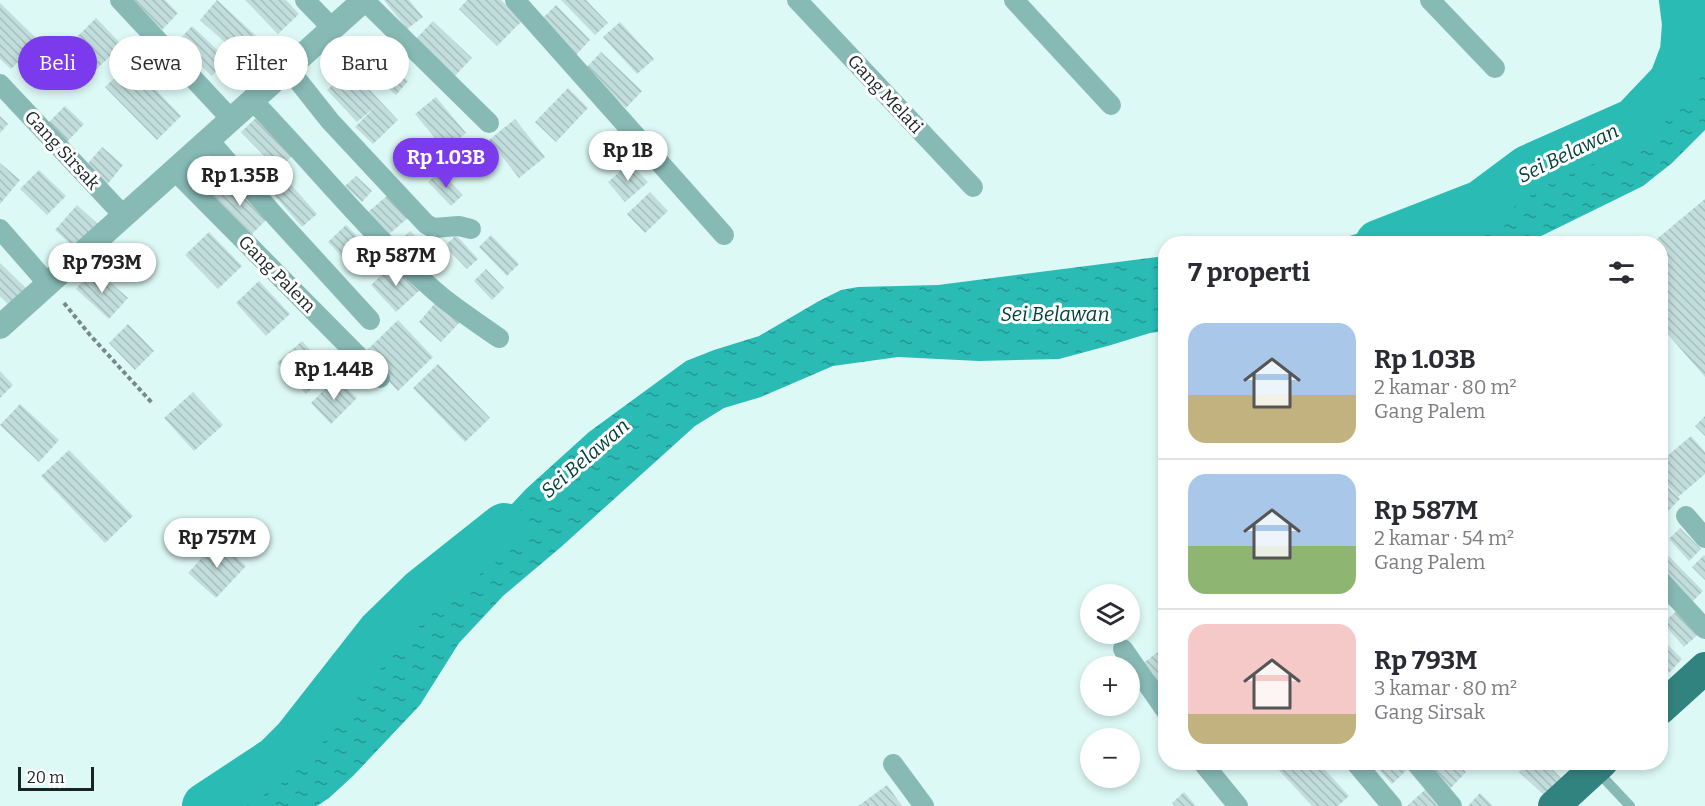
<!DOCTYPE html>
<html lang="id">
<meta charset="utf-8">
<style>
body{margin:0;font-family:Bitter,serif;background:#f2f2f3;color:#2b2b33;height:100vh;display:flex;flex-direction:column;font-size:22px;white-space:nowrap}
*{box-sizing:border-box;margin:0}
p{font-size:20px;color:#7c7c81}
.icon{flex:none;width:33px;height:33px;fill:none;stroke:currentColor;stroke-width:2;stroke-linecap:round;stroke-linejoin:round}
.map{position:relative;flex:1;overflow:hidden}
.panel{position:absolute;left:1158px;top:236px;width:510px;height:534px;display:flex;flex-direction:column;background:#fff;border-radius:24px;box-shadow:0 3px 9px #0003}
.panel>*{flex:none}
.guide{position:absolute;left:18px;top:36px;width:570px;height:54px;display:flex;gap:12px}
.tools{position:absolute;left:1080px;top:584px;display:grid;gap:12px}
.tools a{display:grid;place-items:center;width:60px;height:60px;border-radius:50%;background:#fff;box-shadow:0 3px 9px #0003;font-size:30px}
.scale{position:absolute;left:18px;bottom:15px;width:76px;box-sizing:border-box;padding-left:6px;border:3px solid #192323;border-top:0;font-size:16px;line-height:21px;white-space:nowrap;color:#192323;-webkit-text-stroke:4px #fff;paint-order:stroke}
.price{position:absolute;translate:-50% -51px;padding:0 14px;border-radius:21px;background:#fff;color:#222;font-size:20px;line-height:39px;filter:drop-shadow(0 2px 3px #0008)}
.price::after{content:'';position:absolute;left:50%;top:36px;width:18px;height:14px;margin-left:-9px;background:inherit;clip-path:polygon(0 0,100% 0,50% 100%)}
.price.active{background:#7c3aed;color:#fff}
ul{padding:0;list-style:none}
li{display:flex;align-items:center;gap:18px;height:150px;padding:0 30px}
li+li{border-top:2px solid #e1e1e2}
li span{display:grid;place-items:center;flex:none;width:168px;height:120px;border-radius:18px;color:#555}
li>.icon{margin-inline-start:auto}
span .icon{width:72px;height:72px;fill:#fffc;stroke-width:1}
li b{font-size:26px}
h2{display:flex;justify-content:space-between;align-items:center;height:72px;padding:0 30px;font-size:26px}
.pill{padding:0 21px;border-radius:27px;background:#fff;box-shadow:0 3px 9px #0003;font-size:21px;line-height:54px}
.pill.active{background:#7c3aed;color:#fff}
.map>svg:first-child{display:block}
.water{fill:url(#water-ripples)}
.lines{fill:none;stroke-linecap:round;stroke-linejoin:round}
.river{stroke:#2abbb5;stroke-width:46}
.building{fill:url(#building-back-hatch)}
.path{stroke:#778988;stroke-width:4;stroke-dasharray:4.5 3;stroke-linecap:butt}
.service{stroke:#87b9b5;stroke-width:10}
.minor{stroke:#87b9b5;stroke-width:20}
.tertiary{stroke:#87b9b5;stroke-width:24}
.primary{stroke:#31837f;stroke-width:32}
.labels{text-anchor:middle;stroke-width:6;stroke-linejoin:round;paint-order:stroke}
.street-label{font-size:18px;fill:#192323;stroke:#fff}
.water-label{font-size:20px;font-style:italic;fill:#00403d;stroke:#fff}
</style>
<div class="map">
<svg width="1705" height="806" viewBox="0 0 1705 806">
<defs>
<pattern id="water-ripples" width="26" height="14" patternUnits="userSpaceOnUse" patternTransform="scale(1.5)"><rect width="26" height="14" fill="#2abbb5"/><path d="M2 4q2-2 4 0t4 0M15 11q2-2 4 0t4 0" fill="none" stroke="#239893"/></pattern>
<pattern id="building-back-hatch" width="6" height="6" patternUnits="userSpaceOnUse" patternTransform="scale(1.5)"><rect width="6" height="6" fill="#c2dedc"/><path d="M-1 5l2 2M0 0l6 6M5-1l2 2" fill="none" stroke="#a6bebc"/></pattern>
</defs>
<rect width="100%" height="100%" fill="#ddf9f6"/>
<g class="water">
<polygon points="1678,0 1705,0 1705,130 1672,163 1643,186 1527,243 1327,243 1424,213 1497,185 1579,150 1621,118 1664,77 1677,48 1683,25"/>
<polygon points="1165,256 1165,331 1150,333 1111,345 1059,359 979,361 898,357 833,366 761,397 724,408 695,426 561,547 503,596 459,643 420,705 353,776 329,798 317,806 215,806 301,727 336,687 470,549 526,489 589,432 686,361 714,350 759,336 819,301 841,290 858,287 938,285"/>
</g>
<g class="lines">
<g class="river">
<polyline points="1378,243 1481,203 1528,168 1634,121 1672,81 1683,52 1685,24 1682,0"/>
<polyline points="205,806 276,759 296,739 380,632 422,591 504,526"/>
</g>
</g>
<g class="building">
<polygon points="130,0 165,0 178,13 162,30"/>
<polygon points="217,0 265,44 248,63 200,20"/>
<polygon points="245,0 286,0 299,14 278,34"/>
<polygon points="384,0 409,0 423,17 407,29"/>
<polygon points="467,0 501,0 522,21 497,46 459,9"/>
<polygon points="561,0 586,0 608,23 595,35"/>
<polygon points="0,3 39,41 11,69 0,59"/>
<polygon points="556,5 590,40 574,57 539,22"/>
<polygon points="96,18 122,45 87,78 62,52"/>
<polygon points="433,21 472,58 449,82 410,45"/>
<polygon points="620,22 654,59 637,74 603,37"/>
<polygon points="192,26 227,59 212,76 177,42"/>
<polygon points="601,52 642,91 626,108 585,69"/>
<polygon points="385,62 408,81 396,95 374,77"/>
<polygon points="130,63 181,116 157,140 105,87"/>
<polygon points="350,69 398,120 373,144 355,127 375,107 357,122 327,90"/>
<polygon points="568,88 588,108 556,142 535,122"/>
<polygon points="436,97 466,133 445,150 415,114"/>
<polygon points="65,106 84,124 64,145 44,127"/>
<polygon points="0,116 8,124 0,133"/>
<polygon points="256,118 292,156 278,170 317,214 302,227 262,181 276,168 241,132"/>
<polygon points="515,119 545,157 519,178 489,140"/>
<polygon points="102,147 123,165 106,186 84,168"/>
<polygon points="0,163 20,180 0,204"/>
<polygon points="630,163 648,182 625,202 608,182"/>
<polygon points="39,170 66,196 47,215 20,189"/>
<polygon points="440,171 463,195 451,206 428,182"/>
<polygon points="356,176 372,191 362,202 345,186"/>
<polygon points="229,180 267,219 252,234 213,195"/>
<polygon points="650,192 668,211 645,233 627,214"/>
<polygon points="388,195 408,218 388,235 368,212"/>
<polygon points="1705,199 1705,377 1660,325 1660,243 1652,243"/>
<polygon points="77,205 101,227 79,252 55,230"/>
<polygon points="346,225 377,256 359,274 328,242"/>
<polygon points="410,231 438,260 426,272 398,243"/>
<polygon points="209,232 242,266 218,289 185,255"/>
<polygon points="456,235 478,259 467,269 445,246"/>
<polygon points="491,235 519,264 507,276 479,247"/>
<polygon points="395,262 421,289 396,312 371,285"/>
<polygon points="0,263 28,290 11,307 0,296"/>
<polygon points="94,268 128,298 109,319 76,289"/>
<polygon points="486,269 504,288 492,300 474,281"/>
<polygon points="259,281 290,314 266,336 236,303"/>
<polygon points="437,301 460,322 441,342 419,322"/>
<polygon points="398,320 433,357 398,391 363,354"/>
<polygon points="128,324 154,351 135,370 109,343"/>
<polygon points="302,341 330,372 306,394 277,363"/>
<polygon points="438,364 490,418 465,442 413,388"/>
<polygon points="0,371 13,385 0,398"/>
<polygon points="336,378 357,398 331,424 311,403"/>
<polygon points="193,392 223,425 194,451 164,418"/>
<polygon points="20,404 59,440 39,462 0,425"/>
<polygon points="1705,416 1705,436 1695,426"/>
<polygon points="1691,436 1705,452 1705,474 1678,497 1660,476 1660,462"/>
<polygon points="69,450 133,516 105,543 41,476"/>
<polygon points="1660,480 1680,499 1660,519"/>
<polygon points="1680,528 1701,549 1689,561 1669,539"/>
<polygon points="218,540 246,566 216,598 188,573"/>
<polygon points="1660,547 1703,591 1690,604 1660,573"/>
<polygon points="1704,555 1705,556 1705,580 1692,567"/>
<polygon points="1660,587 1674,600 1660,614"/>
<polygon points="1680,608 1702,631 1684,647 1663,623"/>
<polygon points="1660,637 1682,659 1669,673 1660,664"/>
<polygon points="1166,646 1166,695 1142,664"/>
<polygon points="1281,762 1318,762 1349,796 1338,806 1312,806 1276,767"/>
<polygon points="1372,762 1404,762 1410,767 1392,784"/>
<polygon points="1419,762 1455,762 1466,772 1448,791"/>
<polygon points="1529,762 1545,762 1561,778 1545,796 1519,772"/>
<polygon points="887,785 902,806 858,806"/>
<polygon points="1428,787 1444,806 1407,806"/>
<polygon points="1184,792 1196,806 1175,806 1172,803"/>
<polygon points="1480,793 1493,806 1468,806"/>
</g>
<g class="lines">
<polyline class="path" points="64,303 90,335 153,404"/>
<polyline class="service" points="1597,771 1630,806"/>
<g class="minor">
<polyline points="120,0 231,119"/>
<polyline points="305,0 332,28"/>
<polyline points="364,0 489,123"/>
<polyline points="515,0 724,235"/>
<polyline points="797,0 973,187"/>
<polyline points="1014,0 1111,105"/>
<polyline points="1430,0 1495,68"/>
<polyline points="288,68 330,121 426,224 433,228 459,226 471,229"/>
<polyline points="0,84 124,216"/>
<path d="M252 100C316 166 373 239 443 298 461 312 480 325 499 338"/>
<polyline points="208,139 275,216 370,320"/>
<polyline points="174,170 380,378"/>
<polyline points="0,229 48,284"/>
<polyline points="1686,516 1705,538"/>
<polyline points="1660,580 1705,629"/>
<polyline points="1123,649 1166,711"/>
<polyline points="1202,762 1238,806"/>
<polyline points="1355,762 1392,806"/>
<polyline points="1415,762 1452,806"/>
<polyline points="893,764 924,806"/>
</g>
<polyline class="tertiary" points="0,327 364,0"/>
<g class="primary">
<polyline points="1660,709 1705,668"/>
<polyline points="1554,806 1602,762"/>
</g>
</g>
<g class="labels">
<g class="street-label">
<text transform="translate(885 94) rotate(47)" y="6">Gang Melati</text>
<text transform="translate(62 150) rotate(47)" y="6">Gang Sirsak</text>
<text transform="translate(277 274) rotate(45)" y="6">Gang Palem</text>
</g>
<g class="water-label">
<text transform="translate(1568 153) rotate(-26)" y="7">Sei Belawan</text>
<text x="1055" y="321">Sei Belawan</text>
<text transform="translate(585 458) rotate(-41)" y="7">Sei Belawan</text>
</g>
</g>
</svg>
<div class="tools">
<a><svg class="icon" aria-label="layers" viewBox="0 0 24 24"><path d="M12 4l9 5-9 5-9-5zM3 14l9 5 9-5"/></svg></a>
<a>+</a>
<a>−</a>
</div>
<div class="scale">20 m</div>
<b class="price" style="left:628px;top:182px">Rp 1B</b>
<b class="price active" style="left:446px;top:189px">Rp 1.03B</b>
<b class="price" style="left:240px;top:207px">Rp 1.35B</b>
<b class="price" style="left:396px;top:287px">Rp 587M</b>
<b class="price" style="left:102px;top:294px">Rp 793M</b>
<b class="price" style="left:334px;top:401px">Rp 1.44B</b>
<b class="price" style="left:217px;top:569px">Rp 757M</b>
<div class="guide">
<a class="pill active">Beli</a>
<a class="pill">Sewa</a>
<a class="pill">Filter</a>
<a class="pill">Baru</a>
</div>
<section class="panel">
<h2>7 properti<svg class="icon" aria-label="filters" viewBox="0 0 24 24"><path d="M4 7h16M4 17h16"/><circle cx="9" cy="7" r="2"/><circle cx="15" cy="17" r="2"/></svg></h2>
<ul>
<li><span style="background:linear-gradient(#a9c7e8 60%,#c2b280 0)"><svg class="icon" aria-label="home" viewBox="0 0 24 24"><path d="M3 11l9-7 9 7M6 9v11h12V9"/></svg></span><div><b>Rp 1.03B</b><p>2 kamar · 80 m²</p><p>Gang Palem</p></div></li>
<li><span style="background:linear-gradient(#a9c7e8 60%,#8fb573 0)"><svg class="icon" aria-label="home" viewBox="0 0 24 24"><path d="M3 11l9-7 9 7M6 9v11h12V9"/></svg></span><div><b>Rp 587M</b><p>2 kamar · 54 m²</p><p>Gang Palem</p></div></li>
<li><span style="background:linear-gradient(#f6c9c9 75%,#c2b280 0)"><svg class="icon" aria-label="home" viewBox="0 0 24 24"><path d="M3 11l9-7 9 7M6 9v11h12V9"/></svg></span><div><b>Rp 793M</b><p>3 kamar · 80 m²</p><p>Gang Sirsak</p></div></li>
</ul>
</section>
</div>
